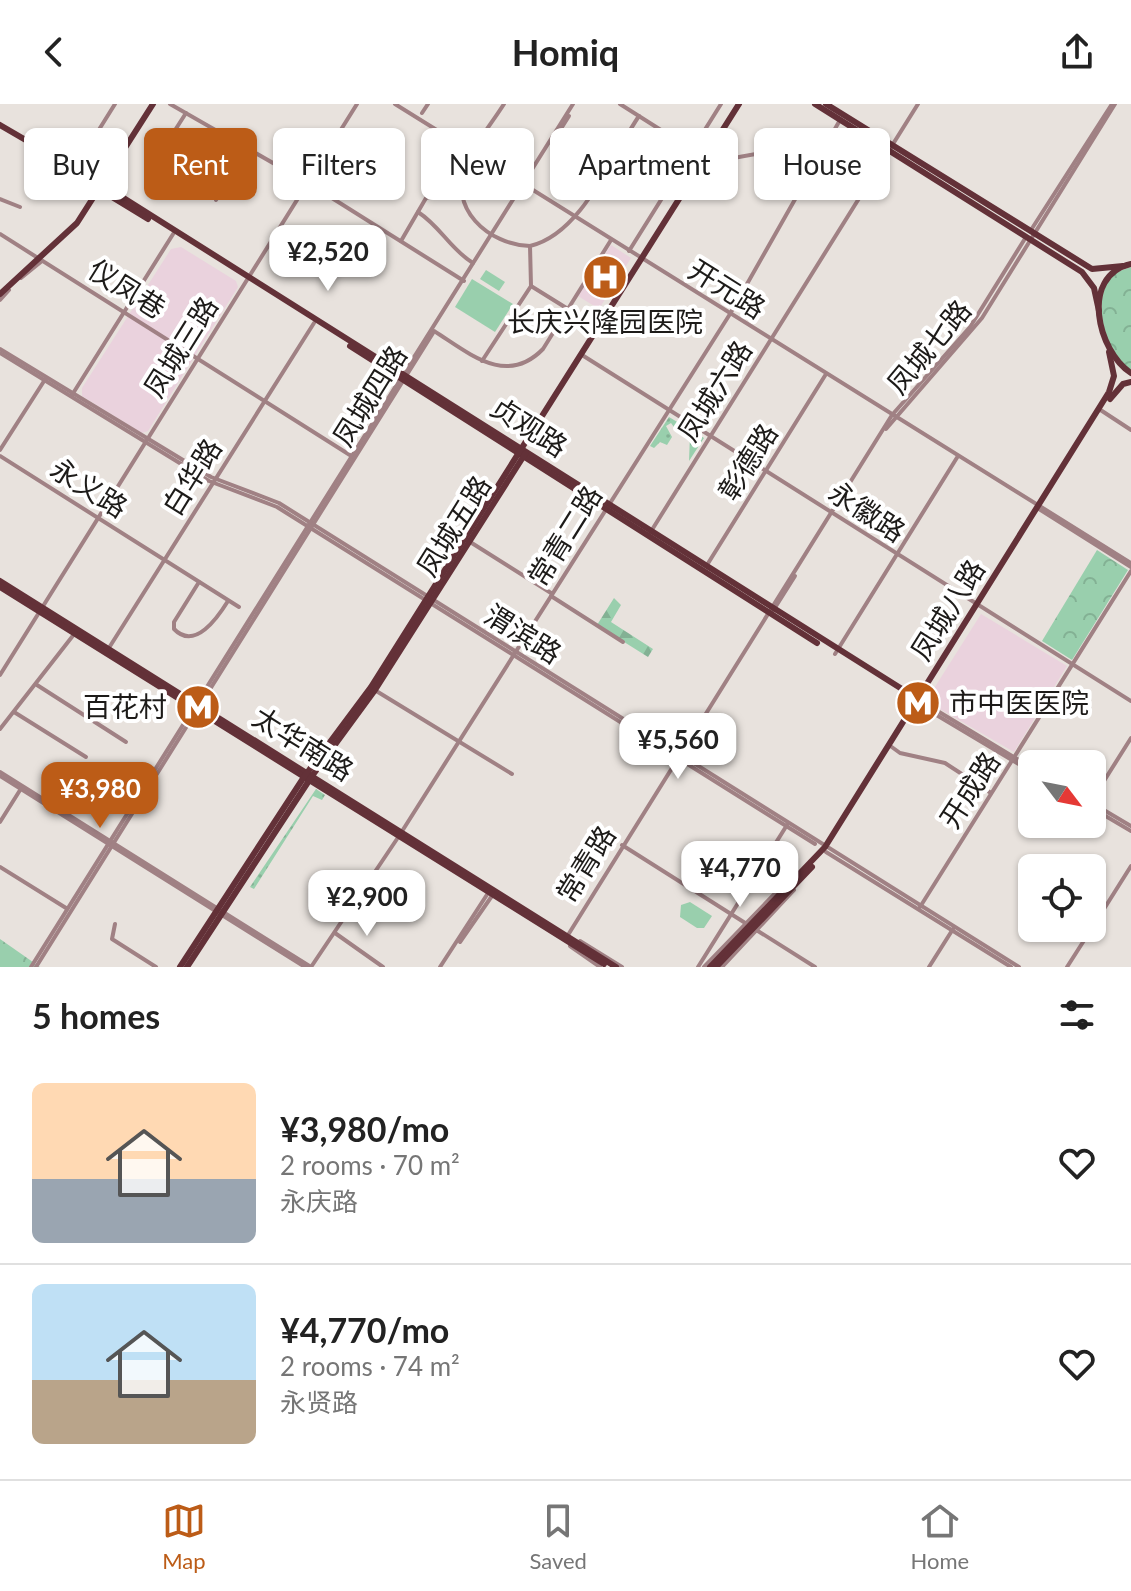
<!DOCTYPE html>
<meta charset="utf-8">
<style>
body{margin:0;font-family:Lato,"Noto Sans SC",sans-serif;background:#f2f2f2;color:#222;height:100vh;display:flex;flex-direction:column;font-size:30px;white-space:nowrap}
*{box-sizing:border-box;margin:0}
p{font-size:26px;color:#767676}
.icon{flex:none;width:44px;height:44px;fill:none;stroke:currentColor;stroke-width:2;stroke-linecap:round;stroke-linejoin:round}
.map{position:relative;height:863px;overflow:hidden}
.details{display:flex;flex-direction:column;background:#fff;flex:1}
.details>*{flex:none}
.top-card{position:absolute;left:24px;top:24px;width:1084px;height:72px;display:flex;gap:16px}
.needle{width:52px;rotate:122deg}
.fabs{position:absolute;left:1018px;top:646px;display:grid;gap:16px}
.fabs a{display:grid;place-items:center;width:88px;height:88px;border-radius:12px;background:#fff;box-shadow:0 2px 6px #0004;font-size:40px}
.price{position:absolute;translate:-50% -68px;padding:0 18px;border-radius:16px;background:#fff;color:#222;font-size:26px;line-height:52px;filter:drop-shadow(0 2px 4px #0008)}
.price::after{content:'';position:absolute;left:50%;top:48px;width:24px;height:18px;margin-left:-12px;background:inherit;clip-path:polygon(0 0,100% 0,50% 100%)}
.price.on{background:#bc5c17;color:#fff}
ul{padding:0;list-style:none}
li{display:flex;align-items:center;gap:24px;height:200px;padding:0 32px}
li+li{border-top:2px solid #e0e0e0}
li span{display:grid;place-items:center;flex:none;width:224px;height:160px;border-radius:12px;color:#555}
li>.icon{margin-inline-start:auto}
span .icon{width:96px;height:96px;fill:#fffc;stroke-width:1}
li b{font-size:34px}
h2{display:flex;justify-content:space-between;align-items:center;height:96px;padding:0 32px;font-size:34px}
.pill{padding:0 28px;border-radius:12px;background:#fff;box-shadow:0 2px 6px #0004;font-size:28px;line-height:72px}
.pill.on{background:#bc5c17;color:#fff}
header{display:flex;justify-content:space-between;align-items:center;height:104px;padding:0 32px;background:#fff;font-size:36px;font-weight:700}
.menu{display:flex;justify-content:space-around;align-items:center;height:112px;border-top:2px solid #e0e0e0;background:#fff;font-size:22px;color:#767676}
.menu a{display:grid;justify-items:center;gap:4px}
.menu .on{color:#bc5c17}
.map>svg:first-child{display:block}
.medical{fill:#ead2dd}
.grass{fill:url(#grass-dots)}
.forest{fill:url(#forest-firs)}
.park{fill:url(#park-crowns)}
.garden{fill:#99cfad}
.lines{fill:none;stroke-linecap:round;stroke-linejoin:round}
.minor{stroke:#a08184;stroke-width:4}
.major{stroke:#633138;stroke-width:6}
.labels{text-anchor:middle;stroke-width:8;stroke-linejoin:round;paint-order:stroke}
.street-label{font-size:28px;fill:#1d1b19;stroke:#fff}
.poi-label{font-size:28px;fill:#1d1b19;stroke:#fff}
</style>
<header><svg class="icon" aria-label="back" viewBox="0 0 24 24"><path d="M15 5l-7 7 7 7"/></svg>Homiq<svg class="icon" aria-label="share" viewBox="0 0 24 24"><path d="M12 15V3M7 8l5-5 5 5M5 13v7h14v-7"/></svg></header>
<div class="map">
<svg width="1131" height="863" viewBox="0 0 1131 863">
<defs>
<pattern id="grass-dots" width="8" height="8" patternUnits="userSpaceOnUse" patternTransform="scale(2)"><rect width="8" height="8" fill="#99cfad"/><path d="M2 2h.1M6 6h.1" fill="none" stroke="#83b194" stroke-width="1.8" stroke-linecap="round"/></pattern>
<pattern id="forest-firs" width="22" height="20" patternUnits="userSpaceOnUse" patternTransform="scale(2)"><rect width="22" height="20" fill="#99cfad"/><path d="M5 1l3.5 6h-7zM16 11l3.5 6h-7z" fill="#83b194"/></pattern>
<pattern id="park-crowns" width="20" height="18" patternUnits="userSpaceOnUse" patternTransform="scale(2)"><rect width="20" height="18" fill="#99cfad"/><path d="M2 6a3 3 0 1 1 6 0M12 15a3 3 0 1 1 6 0" fill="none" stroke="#83b194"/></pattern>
</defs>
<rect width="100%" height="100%" fill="#e8e2dd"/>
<g class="medical">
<polygon points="611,141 631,154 599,205 578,192"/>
<polygon points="181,143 236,177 238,183 148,327 142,329 82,292 82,284 171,145"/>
<polygon points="981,510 1067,562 1014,648 926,597"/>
</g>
<g class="grass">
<polygon points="669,313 704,334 689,357 690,330 676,326 671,319 666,322 672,333 667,341 660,338 654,344 650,342"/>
<polygon points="316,685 325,691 322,696 313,692 254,785 250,783"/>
</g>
<polygon class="forest" points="614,494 621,501 611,518 653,545 648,553 597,521"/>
<g class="park">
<path d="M1131 163V267C1106 252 1092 200 1109 176 1114 168 1123 166 1131 163Z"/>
<polygon points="1097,446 1128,466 1072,556 1042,537"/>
<polygon points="0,835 40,863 0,863"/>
</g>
<g class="garden">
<polygon points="486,166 505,178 499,187 480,175"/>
<polygon points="472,175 513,200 495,228 455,203"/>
<polygon points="690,798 712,812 704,824 697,824 680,813 681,801"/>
</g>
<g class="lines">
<g class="minor">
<polyline points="115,0 95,32 120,48"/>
<polyline points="170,0 308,79 464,177"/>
<polyline points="395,0 1131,459"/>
<path d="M504 0C492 19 476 38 467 59 446 104 489 141 530 142"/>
<polyline points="620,0 705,54"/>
<polyline points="422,9 428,0"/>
<polyline points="552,39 569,12"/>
<polyline points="712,49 728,55 789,44"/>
<polyline points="147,70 186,9"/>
<polyline points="600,73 639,79 670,31"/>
<polyline points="0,95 20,103"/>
<polyline points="216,96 249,45"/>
<path d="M418 108C441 123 450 145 473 159"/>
<polyline points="1031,126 1112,0"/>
<polyline points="0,130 353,353"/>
<polyline points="272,137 333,176 363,128"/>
<polyline points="401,137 426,94 461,87"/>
<polyline points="629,147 721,0"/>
<polyline points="21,174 42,157"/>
<polyline points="531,182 568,205"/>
<polyline points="0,196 9,186"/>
<path d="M434 227C469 249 506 283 543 245L611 136"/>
<polyline points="0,245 211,373 279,399 1019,863"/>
<polyline points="0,249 209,377 277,403 815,740"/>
<polyline points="582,251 1131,597"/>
<path d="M482 257 531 182 530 142C582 130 611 53 639 12"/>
<polyline points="72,291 175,127"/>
<polyline points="1099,305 1131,326"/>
<polyline points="886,325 982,214 1115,0"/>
<polyline points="0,346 46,274"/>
<polyline points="0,352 239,503"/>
<polyline points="1039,405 1131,463"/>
<polyline points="650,429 918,0"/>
<polyline points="467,436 551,489"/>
<polyline points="707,461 826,270"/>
<path d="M199 478 174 518V525C195 547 218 513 228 497"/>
<polyline points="551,492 623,538"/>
<polyline points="771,510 795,472"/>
<polyline points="107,547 314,219"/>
<polyline points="835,550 958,352"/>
<polyline points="0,571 357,0"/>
<polyline points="37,581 126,638"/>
<polyline points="373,585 512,670"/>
<polyline points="921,597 1032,664"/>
<polyline points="918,600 1032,668"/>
<polyline points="14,608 86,653"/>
<polyline points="0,625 75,529"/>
<polyline points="889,641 900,649 945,659 991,689"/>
<polyline points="0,668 311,863"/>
<polyline points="0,672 305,863"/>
<polyline points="1092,696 1131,634"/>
<polyline points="1092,699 1131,722"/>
<polyline points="1092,704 1131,727"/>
<polyline points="0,718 22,683"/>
<polyline points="622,741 815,863"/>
<polyline points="826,748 1011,863"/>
<polyline points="0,763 66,804"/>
<polyline points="920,803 1131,467"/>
<polyline points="115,820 112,835 156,863"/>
<polyline points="1092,824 1131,762"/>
<polyline points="335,829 383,863"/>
<polyline points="568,831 892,311 970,223 1026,133"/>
<polyline points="580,837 622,863"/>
<polyline points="460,838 494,789"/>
<polyline points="570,842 600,863"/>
<polyline points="31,863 573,0"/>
<polyline points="36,863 433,229"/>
<polyline points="311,863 399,732 730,210 840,16"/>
<polyline points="440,863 490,786"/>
<polyline points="698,863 787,721"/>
<polyline points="704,863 785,779 792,776"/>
<polyline points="722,863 794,786"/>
<polyline points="929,863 953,825"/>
<polyline points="1067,863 1092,824"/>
</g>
<g class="major">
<polyline points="815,0 1082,168 1094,184 1099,207"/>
<polyline points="826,0 1092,165 1123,162"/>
<polyline points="0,21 103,81 921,597"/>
<polyline points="48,54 148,115"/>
<path d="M1131 160C1079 172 1098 248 1131 269"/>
<polyline points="0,190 77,119 153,0"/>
<polyline points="350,242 817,539"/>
<polyline points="1110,295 1123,280 1131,278"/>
<polyline points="0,477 616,863"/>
<polyline points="0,483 604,860"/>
<polyline points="180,863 304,673 371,583 739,0"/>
<polyline points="187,863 312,672 375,586 525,350"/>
<polyline points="710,863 825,743 1109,288 1114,272 1109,248"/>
<polyline points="716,863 812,763"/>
</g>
</g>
<defs>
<g id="hospital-disc" transform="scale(2.3)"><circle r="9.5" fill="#bc5c17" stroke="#fff"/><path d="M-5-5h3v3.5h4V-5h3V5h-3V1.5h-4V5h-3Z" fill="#fff"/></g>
<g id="metro-disc" transform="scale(2.3)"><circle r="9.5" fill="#bc5c17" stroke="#fff"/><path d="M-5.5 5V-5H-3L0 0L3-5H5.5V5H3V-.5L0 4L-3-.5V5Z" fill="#fff"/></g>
</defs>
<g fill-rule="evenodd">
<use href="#hospital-disc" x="605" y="173"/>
<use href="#metro-disc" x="918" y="599"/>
<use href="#metro-disc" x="198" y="603"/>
</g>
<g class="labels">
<g class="street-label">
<text transform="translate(127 185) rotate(32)" y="10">仪凤巷</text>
<text transform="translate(727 185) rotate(32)" y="10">开元路</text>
<text transform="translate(181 243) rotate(-58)" y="10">凤城三路</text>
<text transform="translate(929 243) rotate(-50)" y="10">凤城七路</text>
<text transform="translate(715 287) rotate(-58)" y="10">凤城六路</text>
<text transform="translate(370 292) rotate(-58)" y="10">凤城四路</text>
<text transform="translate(529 323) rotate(33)" y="10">贞观路</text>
<text transform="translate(748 358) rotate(-58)" y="10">彰德路</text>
<text transform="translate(192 373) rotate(-58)" y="10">白华路</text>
<text transform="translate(89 384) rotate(32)" y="10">永义路</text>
<text transform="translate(867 408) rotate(33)" y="10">永徽路</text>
<text transform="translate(454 422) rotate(-58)" y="10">凤城五路</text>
<text transform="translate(565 432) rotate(-58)" y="10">常青二路</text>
<text transform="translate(948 506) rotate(-58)" y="10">凤城八路</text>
<text transform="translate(523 530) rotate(32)" y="10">渭滨路</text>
<text transform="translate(303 640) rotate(32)" y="10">太华南路</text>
<text transform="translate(970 686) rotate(-57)" y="10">开成路</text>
<text transform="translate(586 760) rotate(-58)" y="10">常青路</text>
</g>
<g class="poi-label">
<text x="605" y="228">长庆兴隆园医院</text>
<text x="949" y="609" text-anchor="start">市中医医院</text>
<text x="167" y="613" text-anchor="end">百花村</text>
</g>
</g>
</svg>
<div class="fabs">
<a><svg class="needle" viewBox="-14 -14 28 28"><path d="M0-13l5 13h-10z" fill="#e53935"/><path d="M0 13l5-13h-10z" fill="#767676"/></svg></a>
<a><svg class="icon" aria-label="locate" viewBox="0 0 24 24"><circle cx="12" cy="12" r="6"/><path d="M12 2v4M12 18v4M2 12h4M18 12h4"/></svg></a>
</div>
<b class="price" style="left:328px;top:189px">¥2,520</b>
<b class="price" style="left:678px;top:677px">¥5,560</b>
<b class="price on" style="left:100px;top:726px">¥3,980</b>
<b class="price" style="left:740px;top:805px">¥4,770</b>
<b class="price" style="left:367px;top:834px">¥2,900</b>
<div class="top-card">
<a class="pill">Buy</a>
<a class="pill on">Rent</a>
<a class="pill">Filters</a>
<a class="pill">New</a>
<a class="pill">Apartment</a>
<a class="pill">House</a>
</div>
</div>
<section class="details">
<h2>5 homes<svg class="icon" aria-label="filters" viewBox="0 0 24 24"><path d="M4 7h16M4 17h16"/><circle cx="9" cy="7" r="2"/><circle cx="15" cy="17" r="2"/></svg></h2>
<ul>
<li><span style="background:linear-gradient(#ffd9b3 60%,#9aa5b1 0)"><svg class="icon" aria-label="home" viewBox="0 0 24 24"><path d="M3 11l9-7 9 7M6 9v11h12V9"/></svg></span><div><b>¥3,980/mo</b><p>2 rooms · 70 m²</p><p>永庆路</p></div><svg class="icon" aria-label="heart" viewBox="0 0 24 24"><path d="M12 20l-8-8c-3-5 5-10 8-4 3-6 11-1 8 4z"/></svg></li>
<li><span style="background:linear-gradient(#bfe0f5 60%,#b9a48a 0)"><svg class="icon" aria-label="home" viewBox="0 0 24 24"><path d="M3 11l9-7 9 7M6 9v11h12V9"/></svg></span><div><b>¥4,770/mo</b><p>2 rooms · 74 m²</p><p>永贤路</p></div><svg class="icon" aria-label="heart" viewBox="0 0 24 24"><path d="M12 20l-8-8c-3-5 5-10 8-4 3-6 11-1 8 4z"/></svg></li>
</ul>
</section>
<nav class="menu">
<a class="on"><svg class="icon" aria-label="map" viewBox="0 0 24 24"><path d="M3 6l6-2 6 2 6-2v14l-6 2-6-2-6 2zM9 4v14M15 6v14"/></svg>Map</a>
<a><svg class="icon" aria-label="saved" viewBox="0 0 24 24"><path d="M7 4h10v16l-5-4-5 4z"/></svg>Saved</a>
<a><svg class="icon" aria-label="home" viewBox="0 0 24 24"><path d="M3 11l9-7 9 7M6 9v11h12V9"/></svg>Home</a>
</nav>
